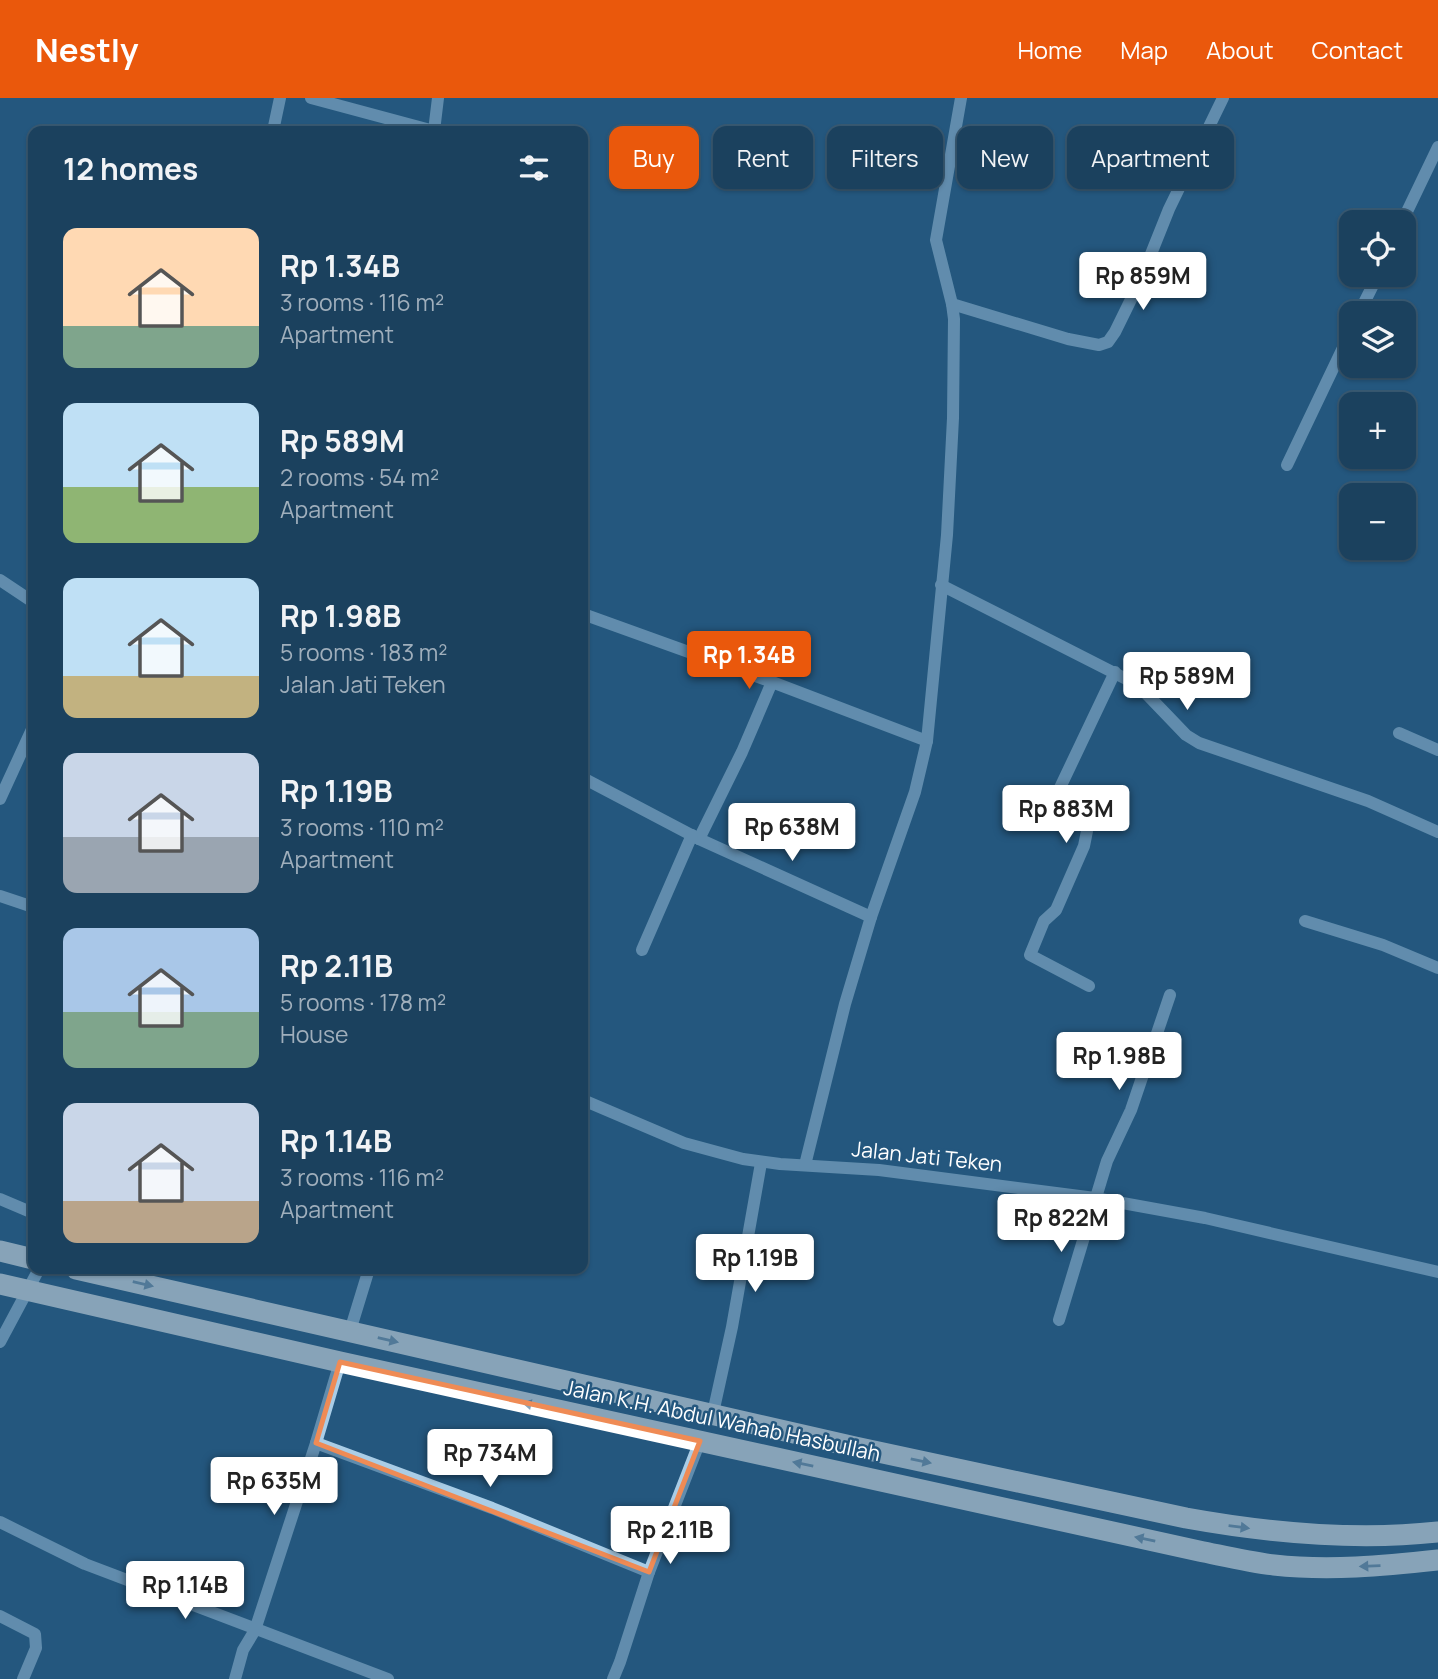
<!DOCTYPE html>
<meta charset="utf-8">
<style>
body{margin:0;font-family:Manrope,sans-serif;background:#244864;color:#f1f3f6;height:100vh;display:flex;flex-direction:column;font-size:26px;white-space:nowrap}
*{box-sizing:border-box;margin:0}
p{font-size:23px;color:#a0afbc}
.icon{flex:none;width:38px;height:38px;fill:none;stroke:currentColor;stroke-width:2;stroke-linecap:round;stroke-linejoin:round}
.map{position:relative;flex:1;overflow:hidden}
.details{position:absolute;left:28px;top:28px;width:560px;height:1148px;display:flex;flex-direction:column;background:#1b415e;border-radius:14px;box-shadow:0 2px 5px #0004,0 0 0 2px #395a73}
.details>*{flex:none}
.guide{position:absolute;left:609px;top:28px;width:665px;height:63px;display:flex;gap:14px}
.buttons{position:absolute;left:1339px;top:112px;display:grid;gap:14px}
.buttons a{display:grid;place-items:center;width:77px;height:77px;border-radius:14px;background:#1b415e;box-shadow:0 2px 5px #0004,0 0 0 2px #395a73;font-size:35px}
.price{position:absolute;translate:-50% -60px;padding:0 16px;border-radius:7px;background:#fff;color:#222;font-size:23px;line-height:46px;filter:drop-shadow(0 2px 4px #0008)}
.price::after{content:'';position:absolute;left:50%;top:42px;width:21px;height:16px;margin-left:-10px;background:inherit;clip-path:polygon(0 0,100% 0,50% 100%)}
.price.on{background:#ea580c;color:#fff}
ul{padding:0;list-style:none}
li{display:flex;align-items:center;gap:21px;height:175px;padding:0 35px}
li span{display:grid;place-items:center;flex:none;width:196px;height:140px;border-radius:14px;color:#555}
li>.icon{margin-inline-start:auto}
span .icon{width:84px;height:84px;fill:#fffc;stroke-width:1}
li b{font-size:30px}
h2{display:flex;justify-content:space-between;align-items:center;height:84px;padding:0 35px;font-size:30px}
.tag{padding:0 24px;border-radius:14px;background:#1b415e;box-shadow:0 2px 5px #0004,0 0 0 2px #395a73;font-size:24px;line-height:63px}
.tag.on{background:#ea580c;color:#fff}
header{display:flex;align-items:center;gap:42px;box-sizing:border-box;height:98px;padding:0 35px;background:#ea580c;color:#fff}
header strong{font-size:33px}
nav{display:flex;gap:38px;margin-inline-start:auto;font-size:24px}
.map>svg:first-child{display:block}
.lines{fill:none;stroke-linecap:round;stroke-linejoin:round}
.minor{stroke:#aacde6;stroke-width:12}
.highway{stroke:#fff;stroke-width:21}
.oneway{fill:#87a3b8}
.marked{fill:none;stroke:#ef8b55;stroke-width:5;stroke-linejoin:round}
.labels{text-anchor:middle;stroke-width:5;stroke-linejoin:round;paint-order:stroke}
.street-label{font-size:21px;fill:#fff;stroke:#24577e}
</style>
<header>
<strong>Nestly</strong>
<nav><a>Home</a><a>Map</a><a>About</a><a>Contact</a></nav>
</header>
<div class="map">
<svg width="1438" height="1581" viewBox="0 0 1438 1581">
<rect width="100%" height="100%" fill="#24577e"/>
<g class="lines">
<g class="minor">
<polyline points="311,0 434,33"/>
<polyline points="273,33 280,0"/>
<polyline points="434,33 438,0"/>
<polyline points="1402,124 1438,49"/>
<polyline points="952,206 1068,241 1099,247 1108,244 1115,234 1141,181 1169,111 1223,0"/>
<polyline points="1359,215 1378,177"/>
<polyline points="1287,367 1351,233"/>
<polyline points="0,482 33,504"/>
<polyline points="941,487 1138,587 1186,637 1199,645 1368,703 1438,734"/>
<polyline points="583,516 772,584 927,643"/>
<polyline points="1399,635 1438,652"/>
<polyline points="583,680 699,741 871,819"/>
<polyline points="0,701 33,629"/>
<polyline points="699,741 742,654 772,584"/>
<polyline points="0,798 33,809"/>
<polyline points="1305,823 1383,847 1438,870"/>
<polyline points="642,852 692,737"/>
<polyline points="1089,888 1030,857 1044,823 1056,812 1084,748 1087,733 1085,726 1077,717 1056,704 1057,696 1115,574"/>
<polyline points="583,1002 684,1045 743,1061 780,1066 879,1072 1095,1100 1205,1120 1438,1174"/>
<polyline points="805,1067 845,906 871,819 915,694 927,643 947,437 953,320 954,221 952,206 936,142 961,0"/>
<polyline points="0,1101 33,1115"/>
<polyline points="1059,1222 1107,1063 1131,1012 1170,897"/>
<polyline points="350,1233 369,1171"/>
<polyline points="0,1244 39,1171"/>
<polyline points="711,1316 715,1306 732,1229 761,1065"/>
<polyline points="316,1345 492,1410 649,1474"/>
<polyline points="0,1424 85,1466 388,1581"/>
<polyline points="0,1518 35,1536 36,1550 23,1581"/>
<polyline points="235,1581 243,1552 255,1532 316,1345 340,1264"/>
<polyline points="613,1581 620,1564 649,1474 700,1343"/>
</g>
<g class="highway">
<polyline points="0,1153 33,1161"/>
<path d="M76 1171 855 1349 1186 1420C1269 1435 1354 1443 1438 1434"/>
<path d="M0 1186 340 1264 1199 1453C1224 1458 1249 1464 1274 1467 1328 1473 1384 1468 1438 1462"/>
</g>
</g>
<defs><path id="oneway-solid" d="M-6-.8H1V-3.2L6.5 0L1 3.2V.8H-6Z" transform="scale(1.75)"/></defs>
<g class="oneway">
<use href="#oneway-solid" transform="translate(143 1186) rotate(13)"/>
<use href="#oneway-solid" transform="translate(388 1242) rotate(13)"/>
<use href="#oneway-solid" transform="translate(533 1307) rotate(-168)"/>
<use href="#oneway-solid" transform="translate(921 1363) rotate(12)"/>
<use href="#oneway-solid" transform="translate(803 1366) rotate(-168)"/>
<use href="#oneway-solid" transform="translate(1239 1429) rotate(7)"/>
<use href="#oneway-solid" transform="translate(1145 1441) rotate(-168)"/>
<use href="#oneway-solid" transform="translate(1370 1468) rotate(178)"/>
</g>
<path d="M0 0H1438V1581H0ZM340 1264 700 1343 649 1474 316 1345Z" fill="#24577e" fill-opacity=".55" fill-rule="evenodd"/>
<path class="marked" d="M340 1264 700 1343 649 1474 316 1345Z"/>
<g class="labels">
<g class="street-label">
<text transform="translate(927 1059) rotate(6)" y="7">Jalan Jati Teken</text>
<text transform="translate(722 1323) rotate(12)" y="7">Jalan K.H. Abdul Wahab Hasbullah</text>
</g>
</g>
</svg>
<div class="buttons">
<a><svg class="icon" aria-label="locate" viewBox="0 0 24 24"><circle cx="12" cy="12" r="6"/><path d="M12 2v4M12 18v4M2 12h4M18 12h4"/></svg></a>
<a><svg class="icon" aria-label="layers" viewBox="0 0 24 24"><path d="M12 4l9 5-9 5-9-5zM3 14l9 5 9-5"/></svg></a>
<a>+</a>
<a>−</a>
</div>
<b class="price" style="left:1143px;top:214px">Rp 859M</b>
<b class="price on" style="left:749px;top:593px">Rp 1.34B</b>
<b class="price" style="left:1187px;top:614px">Rp 589M</b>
<b class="price" style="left:1066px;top:747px">Rp 883M</b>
<b class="price" style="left:792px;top:765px">Rp 638M</b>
<b class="price" style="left:1119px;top:994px">Rp 1.98B</b>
<b class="price" style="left:1061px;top:1156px">Rp 822M</b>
<b class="price" style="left:755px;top:1196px">Rp 1.19B</b>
<b class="price" style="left:490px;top:1391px">Rp 734M</b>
<b class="price" style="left:274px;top:1419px">Rp 635M</b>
<b class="price" style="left:670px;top:1468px">Rp 2.11B</b>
<b class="price" style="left:185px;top:1523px">Rp 1.14B</b>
<div class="guide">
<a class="tag on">Buy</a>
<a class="tag">Rent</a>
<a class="tag">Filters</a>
<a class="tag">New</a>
<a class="tag">Apartment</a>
</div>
<section class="details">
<h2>12 homes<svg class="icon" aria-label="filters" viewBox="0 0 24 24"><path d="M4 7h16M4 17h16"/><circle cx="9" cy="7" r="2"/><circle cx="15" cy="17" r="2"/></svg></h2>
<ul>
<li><span style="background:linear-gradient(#ffd9b3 70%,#7fa58c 0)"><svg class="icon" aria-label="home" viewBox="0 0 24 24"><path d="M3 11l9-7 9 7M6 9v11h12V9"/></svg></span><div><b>Rp 1.34B</b><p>3 rooms · 116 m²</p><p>Apartment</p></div></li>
<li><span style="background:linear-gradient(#bfe0f5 60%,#8fb573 0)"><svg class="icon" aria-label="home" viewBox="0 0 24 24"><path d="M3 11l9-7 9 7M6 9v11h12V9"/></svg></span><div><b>Rp 589M</b><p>2 rooms · 54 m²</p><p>Apartment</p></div></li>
<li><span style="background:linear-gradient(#bfe0f5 70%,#c2b280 0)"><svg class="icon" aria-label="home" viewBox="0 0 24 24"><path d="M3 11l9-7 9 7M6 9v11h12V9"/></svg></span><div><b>Rp 1.98B</b><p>5 rooms · 183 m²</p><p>Jalan Jati Teken</p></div></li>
<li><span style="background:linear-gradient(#c9d6e8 60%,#9aa5b1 0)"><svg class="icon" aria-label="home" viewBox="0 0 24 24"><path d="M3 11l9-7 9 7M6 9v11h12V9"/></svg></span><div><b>Rp 1.19B</b><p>3 rooms · 110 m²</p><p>Apartment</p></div></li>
<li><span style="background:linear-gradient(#a9c7e8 60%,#7fa58c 0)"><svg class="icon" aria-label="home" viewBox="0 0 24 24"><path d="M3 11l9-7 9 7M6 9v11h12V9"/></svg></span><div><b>Rp 2.11B</b><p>5 rooms · 178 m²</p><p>House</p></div></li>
<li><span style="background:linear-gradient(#c9d6e8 70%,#b9a48a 0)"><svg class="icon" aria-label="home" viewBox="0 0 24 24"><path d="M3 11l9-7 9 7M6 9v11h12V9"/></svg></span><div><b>Rp 1.14B</b><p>3 rooms · 116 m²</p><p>Apartment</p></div></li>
</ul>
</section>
</div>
